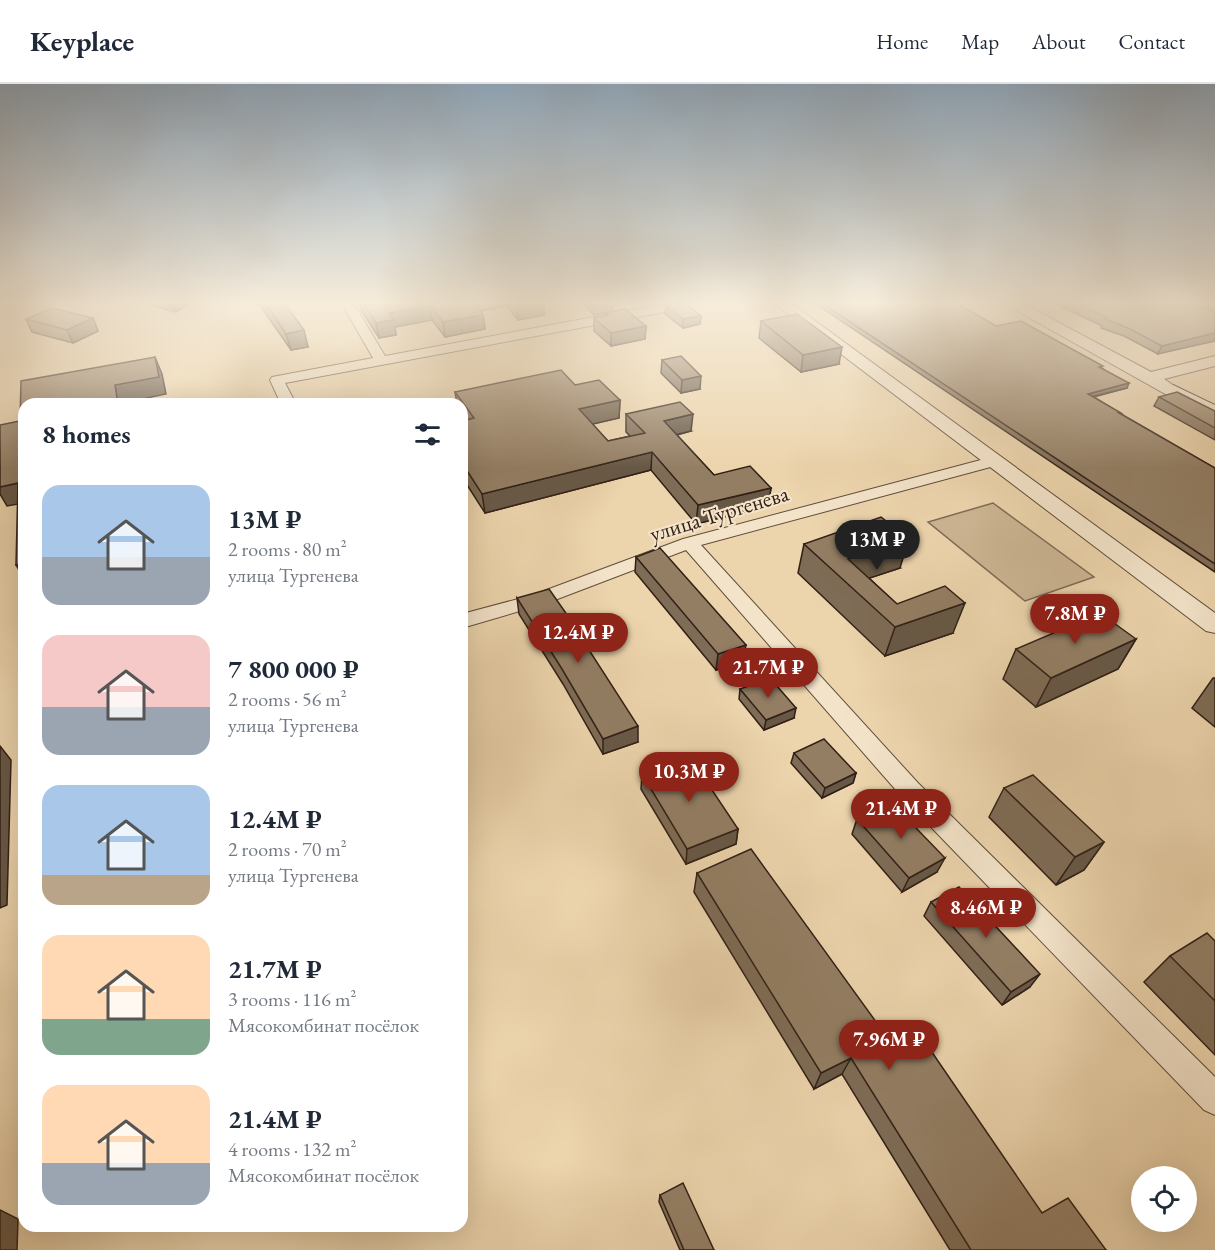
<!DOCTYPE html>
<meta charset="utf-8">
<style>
body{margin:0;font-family:"EB Garamond",serif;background:#f6f6f7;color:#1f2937;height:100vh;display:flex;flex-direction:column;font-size:22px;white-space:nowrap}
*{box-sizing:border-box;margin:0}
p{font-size:20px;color:#747a83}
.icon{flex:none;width:33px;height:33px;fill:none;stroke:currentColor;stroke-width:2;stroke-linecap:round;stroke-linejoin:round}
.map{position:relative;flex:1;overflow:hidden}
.drawer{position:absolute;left:18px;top:314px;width:450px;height:834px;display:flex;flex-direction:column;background:#fff;border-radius:18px;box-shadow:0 6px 24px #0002}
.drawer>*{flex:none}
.fabs{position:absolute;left:1131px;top:1082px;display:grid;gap:12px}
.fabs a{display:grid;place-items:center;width:66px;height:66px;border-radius:50%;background:#fff;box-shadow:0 6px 24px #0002;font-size:30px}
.price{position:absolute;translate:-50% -51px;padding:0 14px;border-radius:21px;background:#8f2418;color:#fff;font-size:20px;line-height:39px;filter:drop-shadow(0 2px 3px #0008)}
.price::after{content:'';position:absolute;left:50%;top:36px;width:18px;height:14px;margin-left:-9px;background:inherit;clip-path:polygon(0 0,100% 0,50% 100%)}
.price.on{background:#222;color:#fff}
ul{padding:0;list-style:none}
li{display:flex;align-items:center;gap:18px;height:150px;padding:0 24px}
li span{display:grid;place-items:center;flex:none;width:168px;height:120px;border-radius:18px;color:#555}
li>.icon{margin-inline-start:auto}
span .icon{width:72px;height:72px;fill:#fffc;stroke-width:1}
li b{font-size:26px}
h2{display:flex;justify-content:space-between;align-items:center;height:72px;padding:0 24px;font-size:26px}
header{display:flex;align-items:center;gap:36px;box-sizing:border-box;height:84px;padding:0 30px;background:#fff;border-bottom:2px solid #e0e1e3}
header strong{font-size:28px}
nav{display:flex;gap:33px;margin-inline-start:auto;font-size:21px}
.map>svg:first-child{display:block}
.green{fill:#ccb593;stroke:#7f6a55;stroke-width:1.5}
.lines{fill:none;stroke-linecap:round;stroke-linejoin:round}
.minor-casing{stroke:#604d3c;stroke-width:2}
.tertiary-casing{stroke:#604d3c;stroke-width:2}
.secondary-casing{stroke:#322017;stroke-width:2}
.minor{fill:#f3e3c9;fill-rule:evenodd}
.tertiary{fill:#f3e3c9;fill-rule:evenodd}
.secondary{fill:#f3e3c9;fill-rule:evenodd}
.wall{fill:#7e6c56;stroke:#322017;stroke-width:1.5}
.shaded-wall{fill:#675846;stroke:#322017;stroke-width:1.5}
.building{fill:#937e64;stroke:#322017;stroke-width:1.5}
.labels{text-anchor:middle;stroke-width:4.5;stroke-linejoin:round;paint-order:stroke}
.street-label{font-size:22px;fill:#322017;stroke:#f3e3c9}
</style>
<header>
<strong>Keyplace</strong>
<nav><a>Home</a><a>Map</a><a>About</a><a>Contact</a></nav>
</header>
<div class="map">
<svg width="1215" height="1166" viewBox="0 0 1215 1166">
<rect width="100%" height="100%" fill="#ecd4ac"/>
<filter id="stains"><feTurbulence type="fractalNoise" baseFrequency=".00333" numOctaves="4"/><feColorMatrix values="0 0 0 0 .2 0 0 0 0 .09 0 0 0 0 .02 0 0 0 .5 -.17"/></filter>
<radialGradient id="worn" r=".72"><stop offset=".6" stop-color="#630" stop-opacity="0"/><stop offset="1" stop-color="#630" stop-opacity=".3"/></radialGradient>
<polygon class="green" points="993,419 1094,493 1025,517 928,438"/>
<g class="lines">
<g class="minor-casing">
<g id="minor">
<polygon points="342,220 354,220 385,272 664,220 692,220 686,224 285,299 296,320 281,320 270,296 272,293 373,274"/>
<polygon points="992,373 1000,378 998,381 701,461 918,699 1215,993 1215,1031 1204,1026 902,713 686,466 547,519 462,544 462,530 533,511 683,455"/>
</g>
</g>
<g class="tertiary-casing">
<g id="tertiary">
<polygon points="775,220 792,220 1215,529 1215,549 1206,547"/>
<polygon points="1005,220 1024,220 1151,288 1215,272 1215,282 1164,295 1182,307 1179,311 1167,311"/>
</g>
</g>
<g class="secondary-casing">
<polygon id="secondary" points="1173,301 1215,321 1215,336 1166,311 1163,307 1166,303"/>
</g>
<use href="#minor" class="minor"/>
<use href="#tertiary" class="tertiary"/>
<use href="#secondary" class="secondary"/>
</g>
<g class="wall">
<polygon points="147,220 190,220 175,228"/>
<polygon points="259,220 285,220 308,263 291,266"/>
<polygon points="360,220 544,220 544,231 518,236 507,222 480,227 483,231 485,245 445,253 432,236 395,243 396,251 379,254 361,226"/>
<polygon points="583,220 623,220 613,222 613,227 646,242 645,255 611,262 594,247 594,234 605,232 605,229 594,231"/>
<polygon points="816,220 958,220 996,242 1102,284 1127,304 1094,313 1121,330 1215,384 1215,488"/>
<polygon points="1056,220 1195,220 1158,270 1124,252 1101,244 1102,242"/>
<polygon points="1199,220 1215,220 1215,228"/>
<polygon points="666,222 701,232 700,240 683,244 665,230"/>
<polygon points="93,234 98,247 73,259 32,248 26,235"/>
<polygon points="761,237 839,280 801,288 759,254"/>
<polygon points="662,276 700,305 681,309 661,289"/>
<polygon points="575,301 620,316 619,334 592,340 608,357 630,352 626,348 626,330 691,347 677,351 714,391 771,404 768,422 696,440 651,386 485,429 462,393 462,337 465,336 462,332 462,320 457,320 455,308"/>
<polygon points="1159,313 1215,327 1215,356 1154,322"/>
<polygon points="804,460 900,484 869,494 897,520 953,549 885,572 798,489"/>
<polygon points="636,473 743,576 716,586 635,488"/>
<polygon points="517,514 638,658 603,670 563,600 519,530"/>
<polygon points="1136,555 1118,585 1036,623 1003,595 1016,565"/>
<polygon points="1213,594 1215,594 1215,643 1192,624"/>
<polygon points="740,605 794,634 764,646 739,615"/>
<polygon points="794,669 856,689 853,699 822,714 791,679"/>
<polygon points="642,690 738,745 736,760 686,780 641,705"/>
<polygon points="1004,704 1104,758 1084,786 1056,801 989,733"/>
<polygon points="857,735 937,788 902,808 852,750"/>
<polygon points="697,789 887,953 1042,1129 1106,1166 950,1166 842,990 814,1005 694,808"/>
<polygon points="931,818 1030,903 1002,921 924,832"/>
<polygon points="1215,857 1215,971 1144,898 1170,872"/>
<polygon points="660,1111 714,1166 680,1166 659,1118"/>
</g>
<g class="shaded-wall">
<polygon points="172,220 190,220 175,228"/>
<polygon points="469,220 507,220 507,222 470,229"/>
<polygon points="524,220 544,220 544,231 518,236 517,222"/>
<polygon points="594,220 623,220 613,222 613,227 594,231"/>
<polygon points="430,222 432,236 395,243 396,251 379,254 376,239 389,229"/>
<polygon points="483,231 485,245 445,253 443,238"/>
<polygon points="701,232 700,240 683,244 683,235"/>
<polygon points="93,234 98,247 73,259 67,246"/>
<polygon points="646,242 645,255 611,262 611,249"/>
<polygon points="304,246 308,263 291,266 286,250"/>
<polygon points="1215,249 1215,257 1158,270 1162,262"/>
<polygon points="842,263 839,280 801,288 803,271"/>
<polygon points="155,273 162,290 166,310 123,319 123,320 118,320 115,301"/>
<polygon points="701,292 700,305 681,309 682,296"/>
<polygon points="1129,299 1127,304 1086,314 1088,310"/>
<polygon points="620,316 619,334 580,343 579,325"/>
<polygon points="693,330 691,347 663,354 664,337"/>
<polygon points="652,368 651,386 485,429 482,410"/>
<polygon points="18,399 24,419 7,422 0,410 0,403"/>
<polygon points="771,404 768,422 696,440 698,421"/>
<polygon points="909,455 900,484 849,501 848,475"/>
<polygon points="24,479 24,494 16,481"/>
<polygon points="965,519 953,549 885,572 895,543"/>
<polygon points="1136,555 1118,585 1036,623 1051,594"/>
<polygon points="746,561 743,576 716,586 718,570"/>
<polygon points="796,624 794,634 764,646 766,636"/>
<polygon points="638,642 638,658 603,670 603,655"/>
<polygon points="0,662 11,676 7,821 0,824"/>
<polygon points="856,689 853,699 822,714 825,704"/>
<polygon points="738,745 736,760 686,780 687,765"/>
<polygon points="1104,758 1084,786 1056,801 1075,773"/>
<polygon points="945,774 937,788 902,808 909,794"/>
<polygon points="1040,890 1030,903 1002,921 1011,908"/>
<polygon points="851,974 842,990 814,1005 821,989"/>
<polygon points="0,1126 18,1135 17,1166 0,1166"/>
</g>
<g class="building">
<polygon points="266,220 285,220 304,246 286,250"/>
<polygon points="364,220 474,220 483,231 443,238 430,222 389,229 394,236 376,239"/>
<polygon points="673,220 686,220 701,232 683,235 666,222"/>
<polygon points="823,220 958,220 996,242 1021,237 1103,282 1099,283 1129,299 1088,310 1121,329 1119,329 1215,384 1215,480"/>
<polygon points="1077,220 1195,220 1215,229 1215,249 1162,262 1128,244 1104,235 1108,234"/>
<polygon points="52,224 93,234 67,246 26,235"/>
<polygon points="625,225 646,242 611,249 594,234 608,231 605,229"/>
<polygon points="797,230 842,263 803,271 761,237"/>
<polygon points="681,272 701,292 682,296 662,276"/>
<polygon points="155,273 159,293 115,301 118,320 24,320 24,479 16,481 18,399 0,403 0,341 20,337 21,297"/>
<polygon points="561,286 575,301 599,296 620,316 579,325 608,357 645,349 626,330 680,318 693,330 664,337 714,391 750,382 771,404 698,421 652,368 482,410 462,379 462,337 474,334 455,308"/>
<polygon points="1177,308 1215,327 1215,344 1159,313"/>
<polygon points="881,433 909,455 848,475 897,520 945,502 965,519 895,543 804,460"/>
<polygon points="660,464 746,561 718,570 636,473"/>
<polygon points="549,505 591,565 589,566 638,642 603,655 562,585 517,514"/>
<polygon points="1100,529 1136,555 1051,594 1016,565"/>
<polygon points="770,594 796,624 766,636 740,605"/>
<polygon points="824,655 856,689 825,704 794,669"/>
<polygon points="690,673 738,745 687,765 642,690"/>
<polygon points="1033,691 1104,758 1075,773 1004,704"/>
<polygon points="891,718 945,774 909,794 857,735"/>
<polygon points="751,765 887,953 914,942 1042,1129 1068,1114 1106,1166 971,1166 851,974 821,989 697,789"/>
<polygon points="959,803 1040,890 1011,908 931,818"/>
<polygon points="1207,849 1215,857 1215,917 1170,872"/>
<polygon points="683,1099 714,1166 684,1166 660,1111"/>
</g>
<linearGradient id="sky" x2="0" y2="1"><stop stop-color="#90a8bc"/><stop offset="0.57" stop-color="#f6ecda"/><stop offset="1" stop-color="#f6ecda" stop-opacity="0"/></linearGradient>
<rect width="1215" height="384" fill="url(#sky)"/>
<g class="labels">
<g class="street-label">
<text transform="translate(719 429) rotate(-17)" y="8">улица Тургенева</text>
</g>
</g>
<rect width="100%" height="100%" filter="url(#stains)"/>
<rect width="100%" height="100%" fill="url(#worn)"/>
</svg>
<div class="fabs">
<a><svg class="icon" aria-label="locate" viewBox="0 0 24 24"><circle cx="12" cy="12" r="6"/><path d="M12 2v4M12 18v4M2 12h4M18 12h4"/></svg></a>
</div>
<b class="price on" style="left:877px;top:487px">13M ₽</b>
<b class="price" style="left:1075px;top:561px">7.8M ₽</b>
<b class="price" style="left:578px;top:580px">12.4M ₽</b>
<b class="price" style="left:768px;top:615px">21.7M ₽</b>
<b class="price" style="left:689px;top:719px">10.3M ₽</b>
<b class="price" style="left:901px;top:756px">21.4M ₽</b>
<b class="price" style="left:986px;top:855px">8.46M ₽</b>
<b class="price" style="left:889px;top:987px">7.96M ₽</b>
<section class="drawer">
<h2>8 homes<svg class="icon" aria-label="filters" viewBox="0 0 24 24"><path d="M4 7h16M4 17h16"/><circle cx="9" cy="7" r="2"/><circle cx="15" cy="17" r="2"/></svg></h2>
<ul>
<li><span style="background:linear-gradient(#a9c7e8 60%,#9aa5b1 0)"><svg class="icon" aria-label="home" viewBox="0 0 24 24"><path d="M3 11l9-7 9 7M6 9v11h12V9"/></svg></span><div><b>13M ₽</b><p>2 rooms · 80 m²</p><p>улица Тургенева</p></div></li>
<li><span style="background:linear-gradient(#f6c9c9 60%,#9aa5b1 0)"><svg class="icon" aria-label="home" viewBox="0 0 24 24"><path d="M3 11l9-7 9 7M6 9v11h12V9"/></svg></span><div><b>7 800 000 ₽</b><p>2 rooms · 56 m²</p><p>улица Тургенева</p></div></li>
<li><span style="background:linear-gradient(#a9c7e8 75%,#b9a48a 0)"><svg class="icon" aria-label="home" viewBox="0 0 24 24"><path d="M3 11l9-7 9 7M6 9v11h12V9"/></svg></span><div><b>12.4M ₽</b><p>2 rooms · 70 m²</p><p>улица Тургенева</p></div></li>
<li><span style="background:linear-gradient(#ffd9b3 70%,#7fa58c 0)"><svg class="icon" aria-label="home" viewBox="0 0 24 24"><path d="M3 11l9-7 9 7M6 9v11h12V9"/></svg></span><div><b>21.7M ₽</b><p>3 rooms · 116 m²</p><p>Мясокомбинат посёлок</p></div></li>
<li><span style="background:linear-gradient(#ffd9b3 65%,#9aa5b1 0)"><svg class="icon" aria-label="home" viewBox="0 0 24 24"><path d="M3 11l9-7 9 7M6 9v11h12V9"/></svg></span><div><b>21.4M ₽</b><p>4 rooms · 132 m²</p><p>Мясокомбинат посёлок</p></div></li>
</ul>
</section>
</div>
